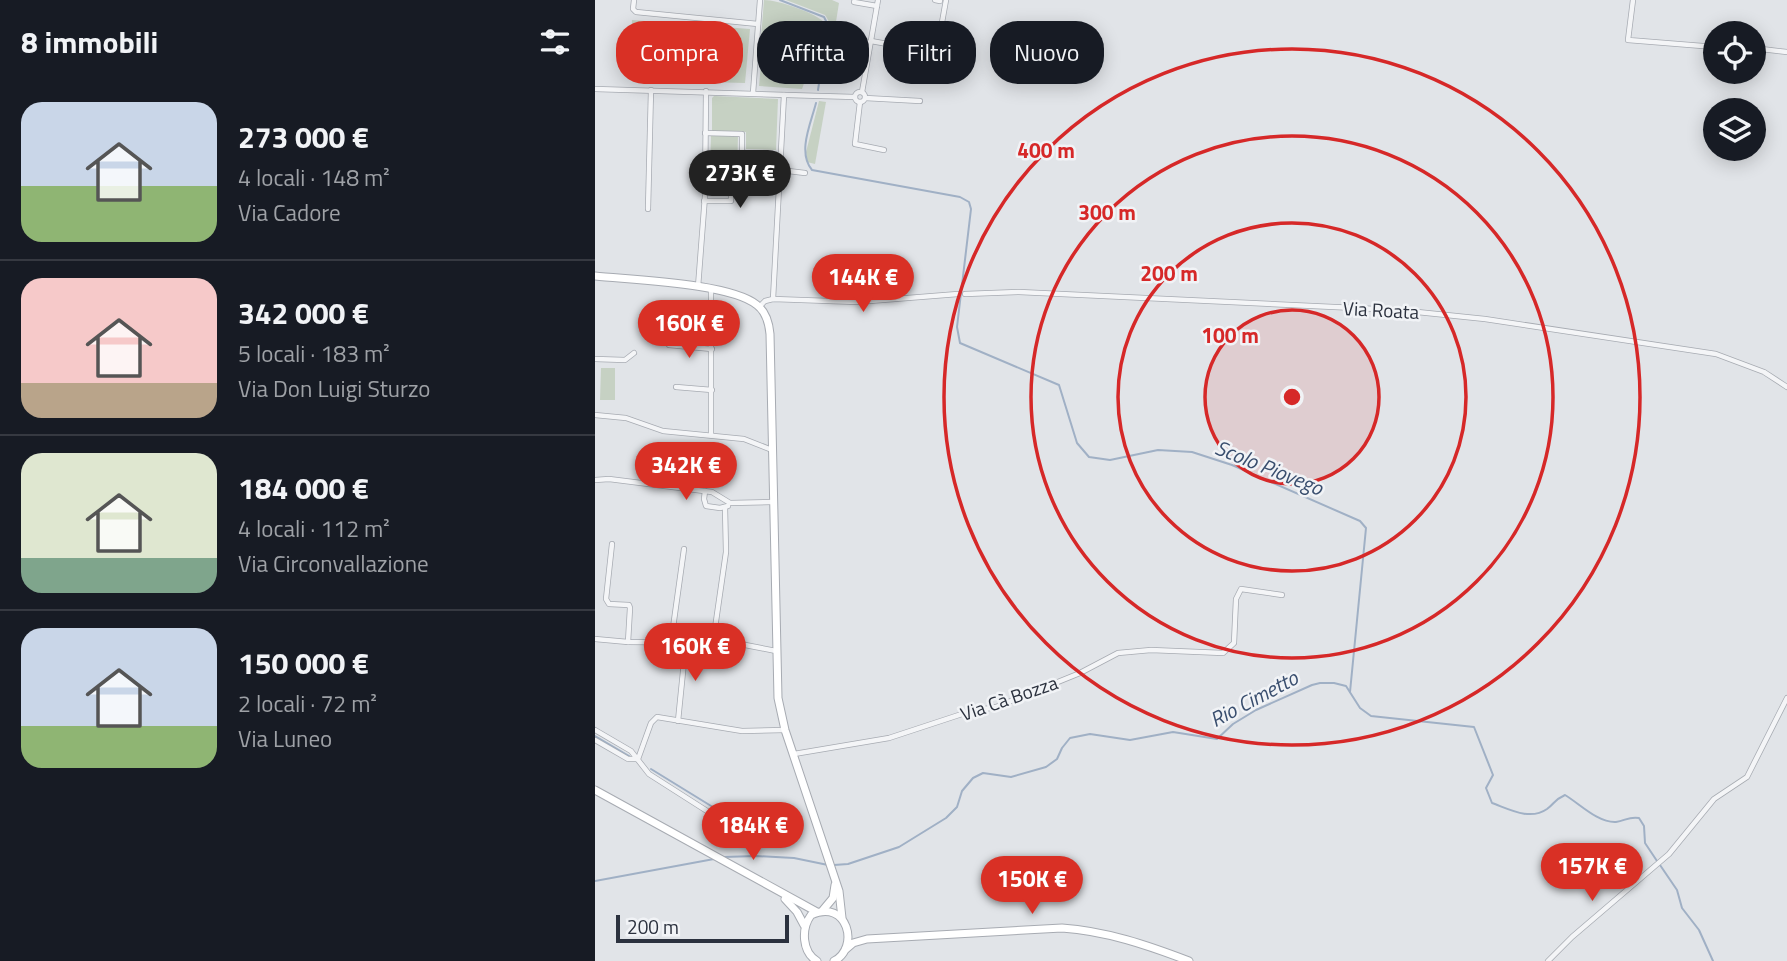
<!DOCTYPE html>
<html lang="it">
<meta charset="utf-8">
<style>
body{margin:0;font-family:"Titillium Web",sans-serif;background:#20242c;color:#f1f3f6;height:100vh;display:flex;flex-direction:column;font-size:26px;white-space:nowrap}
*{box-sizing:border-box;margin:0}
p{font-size:23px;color:#9ea1a6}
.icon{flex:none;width:38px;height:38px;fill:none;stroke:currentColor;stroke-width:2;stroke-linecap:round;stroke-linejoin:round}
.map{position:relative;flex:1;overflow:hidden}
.sheet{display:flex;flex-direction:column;background:#171b24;width:595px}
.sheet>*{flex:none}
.guide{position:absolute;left:21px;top:21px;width:665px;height:63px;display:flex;gap:14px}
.tools{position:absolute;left:1108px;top:21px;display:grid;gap:14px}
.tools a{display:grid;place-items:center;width:63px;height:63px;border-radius:50%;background:#171b24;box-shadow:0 4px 18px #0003;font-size:35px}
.scale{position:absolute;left:21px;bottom:18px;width:173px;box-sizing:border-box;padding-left:7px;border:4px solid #2b313e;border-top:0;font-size:19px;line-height:24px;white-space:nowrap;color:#2b313e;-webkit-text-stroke:5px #f1f3f6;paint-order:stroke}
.price{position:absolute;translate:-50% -60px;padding:0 16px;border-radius:24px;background:#d93025;color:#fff;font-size:23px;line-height:46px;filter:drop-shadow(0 2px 4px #0008)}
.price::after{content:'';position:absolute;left:50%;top:42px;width:21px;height:16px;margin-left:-10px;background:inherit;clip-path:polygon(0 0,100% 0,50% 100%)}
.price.selected{background:#222;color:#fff}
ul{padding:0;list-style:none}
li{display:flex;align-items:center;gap:21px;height:175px;padding:0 21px}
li+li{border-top:2px solid #363941}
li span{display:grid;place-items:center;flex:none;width:196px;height:140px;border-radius:21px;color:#555}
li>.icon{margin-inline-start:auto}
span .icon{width:84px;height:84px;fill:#fffc;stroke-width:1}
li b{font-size:30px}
h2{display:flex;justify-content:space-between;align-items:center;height:84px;padding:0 21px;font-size:30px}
.chip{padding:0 24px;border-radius:28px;background:#171b24;box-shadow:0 4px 18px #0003;font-size:24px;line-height:63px}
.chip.selected{background:#d93025;color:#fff}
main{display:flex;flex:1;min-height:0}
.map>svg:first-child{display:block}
.green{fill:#c6d1c3}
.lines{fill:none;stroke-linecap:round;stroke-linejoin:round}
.stream{stroke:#a0b0c5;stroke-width:2}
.street-casing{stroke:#a7abb2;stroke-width:6}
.secondary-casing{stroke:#a7abb2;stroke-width:9}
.street{stroke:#f4f5f7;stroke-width:4.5}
.secondary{stroke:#fff;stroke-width:7}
.ring{fill:none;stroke:#d62828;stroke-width:3.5}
.labels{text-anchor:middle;stroke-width:5;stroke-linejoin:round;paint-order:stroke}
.street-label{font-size:19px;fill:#2b313e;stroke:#f1f3f6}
.water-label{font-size:21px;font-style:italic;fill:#394e6e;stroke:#f1f3f6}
.centre{fill:#d62828;stroke:#f1f3f6;stroke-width:3.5}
.ring-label{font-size:21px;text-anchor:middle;font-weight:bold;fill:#d62828;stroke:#f1f3f6;stroke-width:5;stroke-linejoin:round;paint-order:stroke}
</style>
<main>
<section class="sheet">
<h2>8 immobili<svg class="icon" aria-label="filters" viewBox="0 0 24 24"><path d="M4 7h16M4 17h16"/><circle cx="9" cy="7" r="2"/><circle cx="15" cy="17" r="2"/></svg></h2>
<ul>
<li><span style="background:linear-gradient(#c9d6e8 60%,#8fb573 0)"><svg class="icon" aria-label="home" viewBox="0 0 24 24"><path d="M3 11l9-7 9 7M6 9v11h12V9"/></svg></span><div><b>273 000 €</b><p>4 locali · 148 m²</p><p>Via Cadore</p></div></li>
<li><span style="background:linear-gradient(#f6c9c9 75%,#b9a48a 0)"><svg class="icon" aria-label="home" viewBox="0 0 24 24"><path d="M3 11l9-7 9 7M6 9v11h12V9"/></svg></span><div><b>342 000 €</b><p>5 locali · 183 m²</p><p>Via Don Luigi Sturzo</p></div></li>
<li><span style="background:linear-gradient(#dfe7d0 75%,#7fa58c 0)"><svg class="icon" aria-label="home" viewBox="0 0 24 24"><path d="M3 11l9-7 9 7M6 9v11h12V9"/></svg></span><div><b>184 000 €</b><p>4 locali · 112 m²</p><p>Via Circonvallazione</p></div></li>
<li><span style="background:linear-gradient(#c9d6e8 70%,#8fb573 0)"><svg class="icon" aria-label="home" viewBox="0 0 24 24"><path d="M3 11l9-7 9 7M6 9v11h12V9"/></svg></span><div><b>150 000 €</b><p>2 locali · 72 m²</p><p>Via Luneo</p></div></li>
</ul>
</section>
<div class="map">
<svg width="1192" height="961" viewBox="0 0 1192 961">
<rect width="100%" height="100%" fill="#e1e4e8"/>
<g class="green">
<path d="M169 0C183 0 222 13 231 24L226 69 222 68 225 52 221 50 207 89 164 86 166 64H164Z"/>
<path d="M191 0H237L244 3 235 59 232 58C234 43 240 28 230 15Z"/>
<polygon points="37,20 155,29 150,83 34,80"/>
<polygon points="119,96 183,99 181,150 151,149 151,132 117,131 117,98"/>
<polygon points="224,101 231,102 220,164 212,162 211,152"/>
<polygon points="116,135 143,136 142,171 115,170"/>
<polygon points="6,368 20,368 20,400 5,400"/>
</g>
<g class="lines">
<g class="stream">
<polyline points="185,0 229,17 233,25 223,90"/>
<path d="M221 103C216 123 202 152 217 170L365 197 374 202 376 209 362 327 365 343 464 385 482 443 494 457 515 460 563 450 597 452 637 465 765 521 771 528 755 692"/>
<polyline points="0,736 34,756"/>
<polyline points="56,769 147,825 160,854"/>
<polyline points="128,857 161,856 199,858 233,865"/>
<path d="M239 865 253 864 304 847 351 818 362 807 367 791 378 778 388 773 416 777 451 767 462 759 467 748 475 738 495 734 535 740 578 732 622 739 638 724 661 710 717 685 725 683H739L751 686 765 708 776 716 879 727 898 775 891 788 897 803C914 809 935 821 952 809 960 803 959 800 970 795 985 804 1003 823 1021 822 1030 821 1034 816 1044 818L1049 826 1050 843 1062 861"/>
<polyline points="1065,865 1082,890 1087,908 1104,930 1118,961"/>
<polyline points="0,881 119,859"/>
</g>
<g class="street-casing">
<g id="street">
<polyline points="39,0 38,9 41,12 163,24"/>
<polyline points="340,0 345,1"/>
<polyline points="1038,0 1033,40 1120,47"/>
<polyline points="259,2 282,6"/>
<polyline points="253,40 275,43"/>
<polyline points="276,41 309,47"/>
<polyline points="1158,48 1192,52"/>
<polyline points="341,56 351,0"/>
<polyline points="0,89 260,97"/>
<polyline points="267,92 283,0"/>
<circle cx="265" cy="97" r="5"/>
<polyline points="158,93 165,0"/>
<polyline points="270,98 325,101"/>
<polyline points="265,102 260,144 289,150"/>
<polyline points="110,133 147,134 147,174 110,174"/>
<polyline points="185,170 210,173"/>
<polyline points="109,201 136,201 136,174"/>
<polyline points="53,209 56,90"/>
<polyline points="103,287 110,196 111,91"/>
<polyline points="116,290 116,435"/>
<polyline points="370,294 424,292 803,310 890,319 1121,354 1169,372 1192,387"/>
<polyline points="178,299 189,95"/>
<polyline points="164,307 170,301 178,299 262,302 363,294"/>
<polyline points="74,345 117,349"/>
<polyline points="0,359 30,360 39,353"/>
<polyline points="81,387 117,390"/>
<polyline points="0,415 31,418 68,431 149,439 177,450"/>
<polyline points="0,480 14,479 117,492 135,503 177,502"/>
<polyline points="110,491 109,499 111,506 125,508 133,506"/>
<polyline points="17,544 11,599 14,604 34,605 35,608 33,642"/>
<polyline points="0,639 33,642 140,643 181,651"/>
<polyline points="76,642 89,549"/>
<polyline points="118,642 131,552 130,507"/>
<polyline points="83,721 91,642"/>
<polyline points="0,730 36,751 54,774 112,811"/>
<polyline points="0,740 33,759 42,759"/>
<polyline points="199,754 294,738 373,712 401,707 485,673 523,653 556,650 628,653 639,643 641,599 646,589 687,595"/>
<polyline points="43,759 56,723 62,717 147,731 190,730"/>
<polyline points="953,961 977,937 1074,854 1119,799 1152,777 1192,698"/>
</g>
</g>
<g class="secondary-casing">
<g id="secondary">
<path d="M0 276C37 280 135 283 162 305 171 312 174 323 175 334L183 698 190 730 244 891 247 918"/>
<polyline points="0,790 222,912"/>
<polyline points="190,899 202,912 209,925"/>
<polyline points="228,910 238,898 240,885"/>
<path d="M251 949 258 943 272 939 467 928C511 931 552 945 594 961"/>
<path d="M222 961C207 952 206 929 216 915 253 898 265 948 239 961"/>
</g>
</g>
<use href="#street" class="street"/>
<use href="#secondary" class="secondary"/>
</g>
<circle cx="697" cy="397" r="87" fill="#d62828" fill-opacity=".12"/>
<g class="ring">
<circle cx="697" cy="397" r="87"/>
<circle cx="697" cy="397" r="174"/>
<circle cx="697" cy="397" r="261"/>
<circle cx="697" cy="397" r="348"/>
</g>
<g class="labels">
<g class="street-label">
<text transform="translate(786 310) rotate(3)" y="7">Via Roata</text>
<text transform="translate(414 698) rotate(-19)" y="7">Via Cà Bozza</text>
</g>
<g class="water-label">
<text transform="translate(674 468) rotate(22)" y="7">Scolo Piovego</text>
<text transform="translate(659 699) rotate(-28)" y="7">Rio Cimetto</text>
</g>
</g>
<circle cx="697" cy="397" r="10" class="centre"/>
<g class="ring-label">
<text x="451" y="158">400 m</text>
<text x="512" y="220">300 m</text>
<text x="574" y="281">200 m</text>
<text x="635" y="343">100 m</text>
</g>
</svg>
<div class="tools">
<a><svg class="icon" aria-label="locate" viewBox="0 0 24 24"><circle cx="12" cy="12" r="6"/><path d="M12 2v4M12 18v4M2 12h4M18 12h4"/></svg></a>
<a><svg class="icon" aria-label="layers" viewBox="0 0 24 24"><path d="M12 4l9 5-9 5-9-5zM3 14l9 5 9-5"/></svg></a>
</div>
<div class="scale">200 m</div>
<b class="price selected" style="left:145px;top:210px">273K €</b>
<b class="price" style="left:268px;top:314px">144K €</b>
<b class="price" style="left:94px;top:360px">160K €</b>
<b class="price" style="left:91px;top:502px">342K €</b>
<b class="price" style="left:100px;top:683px">160K €</b>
<b class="price" style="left:158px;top:862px">184K €</b>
<b class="price" style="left:997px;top:903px">157K €</b>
<b class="price" style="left:437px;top:916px">150K €</b>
<div class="guide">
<a class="chip selected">Compra</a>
<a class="chip">Affitta</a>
<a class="chip">Filtri</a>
<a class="chip">Nuovo</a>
</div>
</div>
</main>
